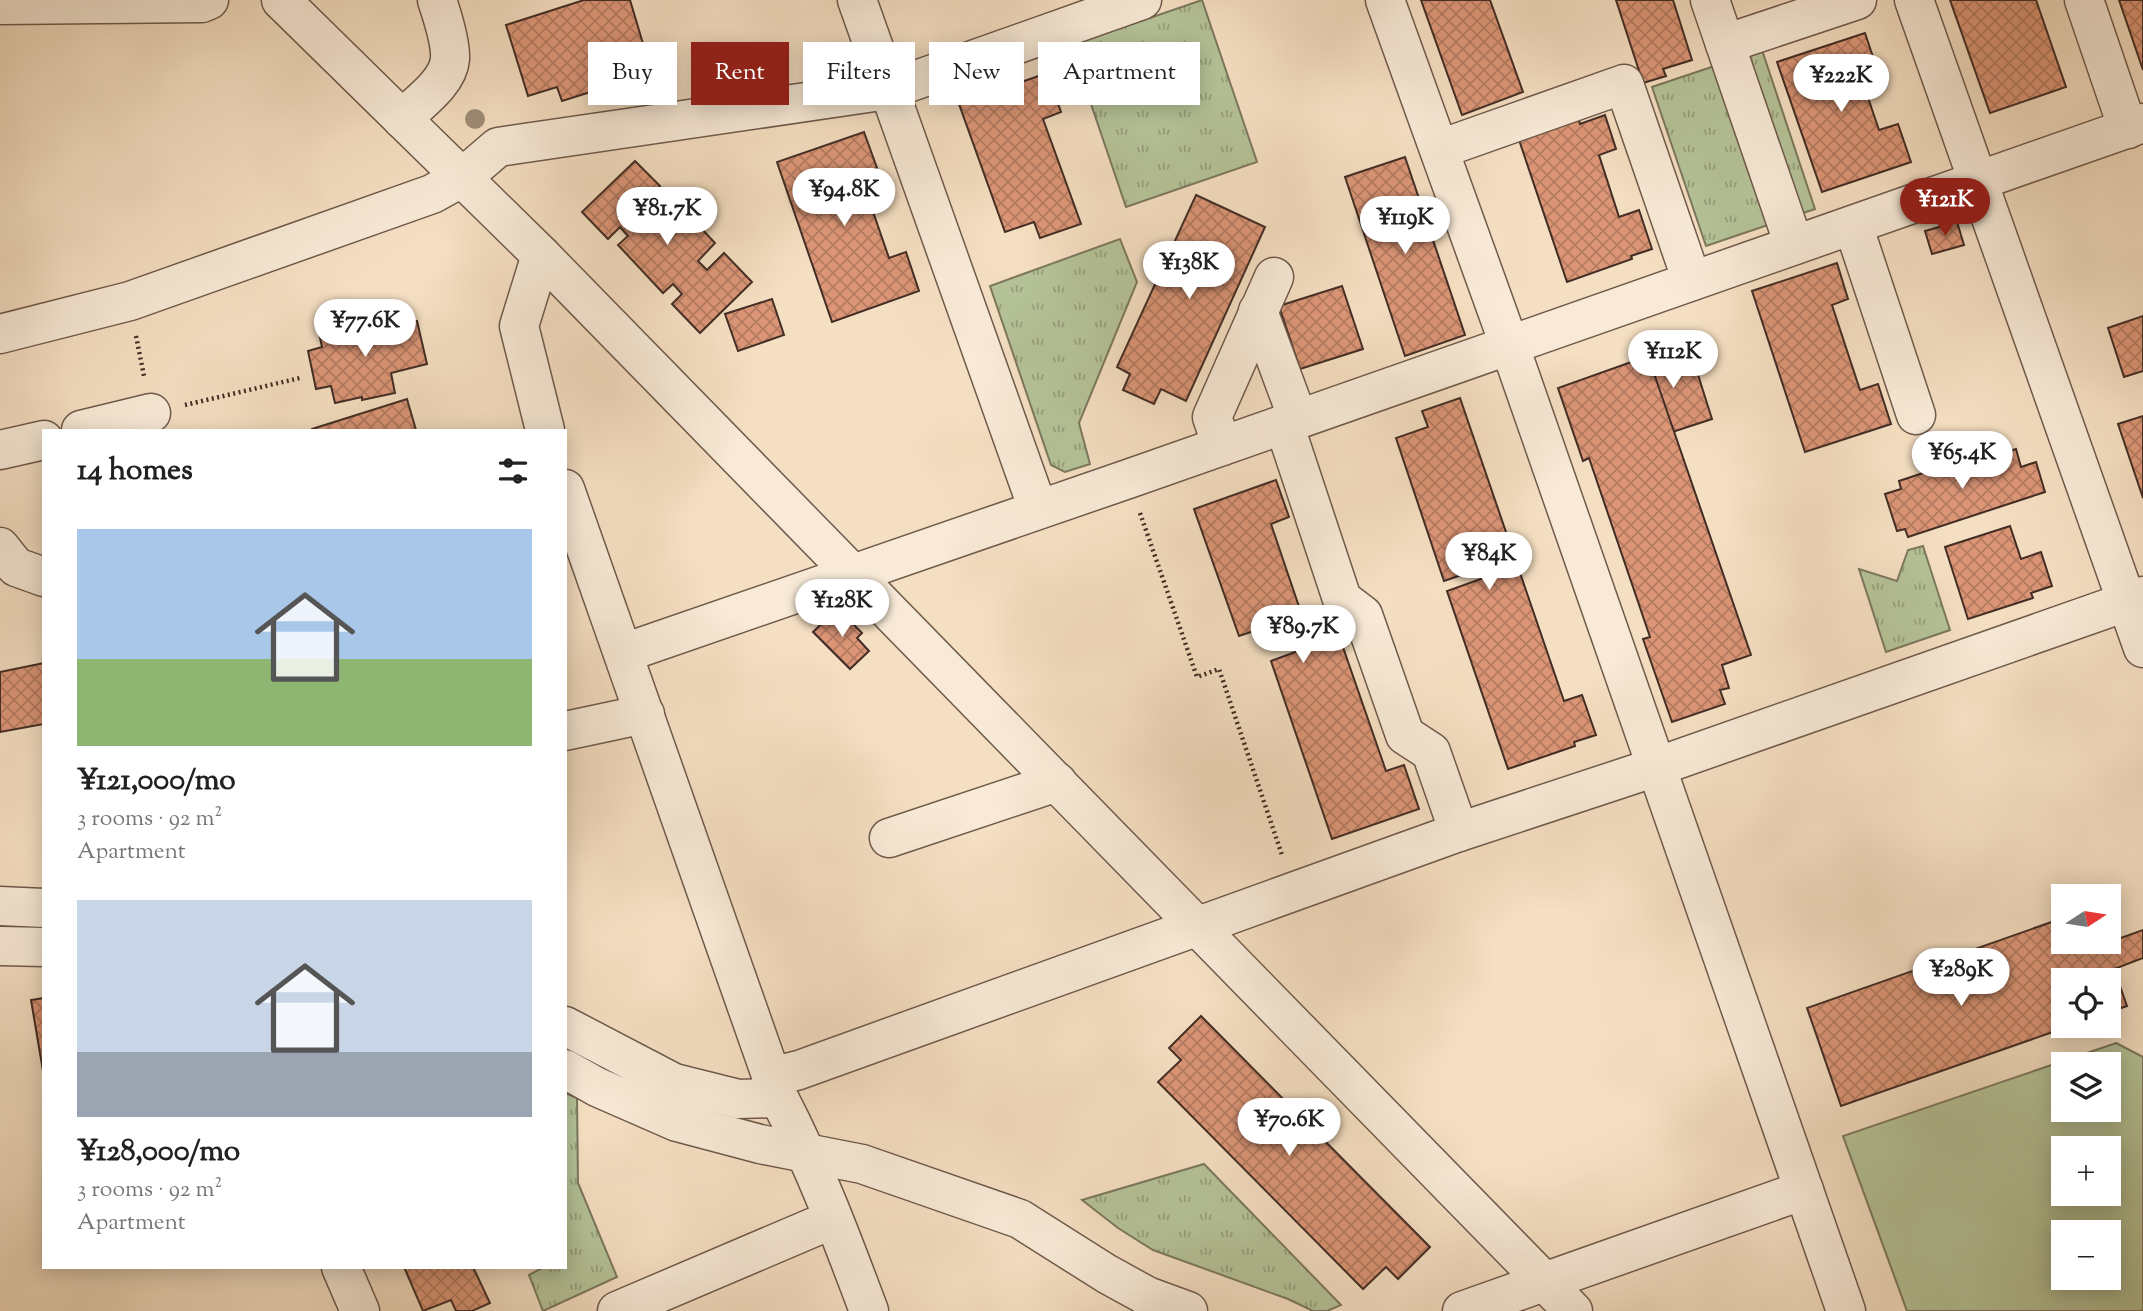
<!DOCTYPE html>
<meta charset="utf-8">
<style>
body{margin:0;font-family:"Sorts Mill Goudy",serif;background:#f2f2f2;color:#222;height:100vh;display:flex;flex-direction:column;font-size:26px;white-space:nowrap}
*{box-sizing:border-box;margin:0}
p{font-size:23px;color:#767676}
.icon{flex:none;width:38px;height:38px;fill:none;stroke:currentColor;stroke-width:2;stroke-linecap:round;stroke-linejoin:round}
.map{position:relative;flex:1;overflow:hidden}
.sheet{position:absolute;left:42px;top:429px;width:525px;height:840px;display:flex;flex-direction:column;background:#fff;border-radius:0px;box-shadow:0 4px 18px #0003}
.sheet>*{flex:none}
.hud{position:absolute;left:588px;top:42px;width:665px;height:63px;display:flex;gap:14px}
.needle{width:46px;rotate:78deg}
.fabs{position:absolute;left:2051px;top:884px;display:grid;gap:14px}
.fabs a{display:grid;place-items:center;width:70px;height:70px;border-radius:0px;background:#fff;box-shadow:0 4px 18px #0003;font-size:35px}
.price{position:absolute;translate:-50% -60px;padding:0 16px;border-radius:24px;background:#fff;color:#222;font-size:23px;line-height:46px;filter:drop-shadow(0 2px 4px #0008)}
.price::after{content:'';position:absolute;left:50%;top:42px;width:21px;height:16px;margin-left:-10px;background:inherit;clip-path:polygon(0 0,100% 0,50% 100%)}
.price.on{background:#8f2418;color:#fff}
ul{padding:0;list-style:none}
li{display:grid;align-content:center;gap:14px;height:371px;padding:0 35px}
li span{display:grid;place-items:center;height:217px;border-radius:0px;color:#555}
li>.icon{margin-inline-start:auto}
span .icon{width:126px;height:126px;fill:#fffc;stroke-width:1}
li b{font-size:30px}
h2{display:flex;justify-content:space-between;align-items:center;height:84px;padding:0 35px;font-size:30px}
.pill{padding:0 24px;border-radius:0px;background:#fff;box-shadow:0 4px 18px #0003;font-size:24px;line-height:63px}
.pill.on{background:#8f2418;color:#fff}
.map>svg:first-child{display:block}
.grass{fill:url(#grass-tufts);stroke:#7c785e;stroke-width:2}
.garden{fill:#b5c398;stroke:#7c785e;stroke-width:2;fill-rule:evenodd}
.building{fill:url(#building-cross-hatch);stroke:#422d25;stroke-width:2}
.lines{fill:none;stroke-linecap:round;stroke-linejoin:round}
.minor-casing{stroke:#6f5a4c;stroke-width:41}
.path{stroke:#422d25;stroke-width:4.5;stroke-dasharray:2 3.5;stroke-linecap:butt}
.minor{stroke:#f8ead7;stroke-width:38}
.tree{fill:#9f8e78}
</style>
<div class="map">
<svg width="2143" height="1311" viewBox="0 0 2143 1311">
<defs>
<pattern id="grass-tufts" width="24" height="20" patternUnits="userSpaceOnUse" patternTransform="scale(1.75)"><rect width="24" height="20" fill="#b5c398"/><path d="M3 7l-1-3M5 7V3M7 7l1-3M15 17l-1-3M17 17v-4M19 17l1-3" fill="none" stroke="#959f7c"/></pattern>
<pattern id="building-cross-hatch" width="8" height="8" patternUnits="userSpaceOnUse" patternTransform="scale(1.75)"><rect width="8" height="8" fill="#dc9677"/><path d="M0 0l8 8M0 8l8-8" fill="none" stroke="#b47b61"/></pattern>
</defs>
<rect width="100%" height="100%" fill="#f5dfc2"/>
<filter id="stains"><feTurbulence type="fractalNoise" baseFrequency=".00286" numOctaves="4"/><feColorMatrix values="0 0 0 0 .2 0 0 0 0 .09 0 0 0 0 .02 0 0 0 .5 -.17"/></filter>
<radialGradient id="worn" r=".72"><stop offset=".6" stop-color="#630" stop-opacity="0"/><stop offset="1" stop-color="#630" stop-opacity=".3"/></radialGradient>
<g class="grass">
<polygon points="1202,0 1257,162 1126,207 1071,45"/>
<polygon points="1762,50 1815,209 1706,246 1652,87"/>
<polygon points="1120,239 1137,282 1079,423 1090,464 1065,472 1051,465 990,286"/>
<polygon points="1923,546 1950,630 1886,652 1859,569 1897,581 1908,550"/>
<polygon points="565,1093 577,1098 578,1183 617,1277 543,1311 529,1275 544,1267 565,1267"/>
<polygon points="1204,1164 1341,1305 1327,1311 1313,1311 1288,1299 1153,1250 1118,1228 1082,1200"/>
</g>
<path class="garden" d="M2116 1043 2143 1057V1311H1907L1843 1136ZM2063 1064H2109V1110H2063ZM2063 1148H2109V1194H2063ZM2063 1232H2109V1278H2063Z"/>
<g class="building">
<polygon points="584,0 630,0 647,57 599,72 603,88 562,101 557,87 528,96 506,25"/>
<polygon points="1421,0 1490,0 1523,92 1462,115"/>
<polygon points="1616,0 1673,0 1692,60 1663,69 1666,76 1643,83"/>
<polygon points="1950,0 2036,0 2066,87 1990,113"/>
<polygon points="2119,0 2143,0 2143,70"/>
<polygon points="1865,33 1878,72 1861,77 1879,130 1898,124 1911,162 1822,192 1777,62"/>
<polygon points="1047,73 1061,112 1043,119 1081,224 1040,238 1034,222 1005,232 959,104"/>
<polygon points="1605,115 1616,149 1599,155 1619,217 1639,210 1652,249 1631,256 1632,259 1567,282 1519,140 1579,120 1580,124"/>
<polygon points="864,132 877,168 860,174 889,258 906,252 919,291 832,322 777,162"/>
<polygon points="1405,157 1465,335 1405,356 1345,177"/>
<polygon points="635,161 660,186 643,202 652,211 669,194 715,243 698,261 707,270 724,253 752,282 700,333 672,304 682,294 673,284 663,293 618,245 628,236 620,227 608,239 582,212"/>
<polygon points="1196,195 1265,227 1186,401 1161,389 1154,404 1123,390 1130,374 1117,367"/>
<polygon points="1957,222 1964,245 1932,254 1925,231"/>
<polygon points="1837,263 1848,299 1832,305 1860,390 1878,384 1891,424 1805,452 1752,291"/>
<polygon points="1342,286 1363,349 1300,369 1279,306"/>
<polygon points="772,299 784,335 738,351 725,314"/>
<polygon points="2143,316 2143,371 2124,377 2108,328"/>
<polygon points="376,317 379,330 417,321 427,364 391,373 395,393 362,400 362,397 335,403 331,386 316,389 308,351 322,347 319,333 349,326 349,323"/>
<polygon points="1688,343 1712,419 1657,437 1633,362"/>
<polygon points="1648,356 1751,655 1722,665 1729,688 1720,690 1725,704 1672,722 1643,639 1650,637 1589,458 1583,461 1558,388"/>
<polygon points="1460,398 1564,701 1582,695 1596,735 1574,742 1575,746 1508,769 1447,591 1506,570 1503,561 1444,581 1396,438 1428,427 1422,411"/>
<polygon points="407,399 416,430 312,430 312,429"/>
<polygon points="2143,416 2143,498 2118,424"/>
<polygon points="1996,449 2000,454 2016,449 2021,467 2036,462 2045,492 1908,537 1905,529 1897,531 1885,494 1901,489 1899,481"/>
<polygon points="1276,480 1289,517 1271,524 1310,639 1337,630 1386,771 1404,765 1419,809 1332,839 1271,661 1298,651 1293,637 1269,646 1263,628 1239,636 1194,509"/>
<polygon points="2010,526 2021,559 2041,552 2052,586 2031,593 2033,598 1968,619 1945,547"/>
<polygon points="835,611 843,619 845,616 862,633 857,638 869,651 850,669 813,632"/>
<polygon points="44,663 44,724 0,732 0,672"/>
<polygon points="2063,918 2063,942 2104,942 2104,944 2143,930 2143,958 2114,969 2127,1006 2109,1012 2109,980 2063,980 2063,1026 2070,1026 1841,1106 1807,1008"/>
<polygon points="44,998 44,1077 31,1000"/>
<polygon points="1201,1016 1430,1247 1398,1279 1386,1267 1363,1289 1158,1082 1181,1060 1169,1048"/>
<polygon points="404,1267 473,1267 490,1303 472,1311 456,1311 451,1300 423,1311"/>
</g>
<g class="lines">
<g class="minor-casing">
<g id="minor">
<polyline points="281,0 541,255 1573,1311"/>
<polyline points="857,0 1038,509"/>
<polyline points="1385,0 1509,344 1846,1311"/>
<polyline points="1710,0 1725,44 1857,0"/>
<polyline points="1914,0 2143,648"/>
<polyline points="2084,0 2128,129"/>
<polyline points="0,5 202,3 209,0"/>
<polyline points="1725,44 1794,245"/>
<path d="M402 119C418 103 448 83 450 59 451 44 442 15 437 0"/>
<polyline points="1440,149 1624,84 1692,281"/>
<polyline points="1853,225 1916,415"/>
<polyline points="541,255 519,326 545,430"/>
<polyline points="1258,311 1298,419"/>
<polyline points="0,334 130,301 432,194 463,177 498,147 888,90 1142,0"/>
<polyline points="1284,424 1342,599 1363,615 1405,735 1431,752 1459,832"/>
<polyline points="81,430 151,413"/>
<polyline points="1222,446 1212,417 1274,277"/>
<polyline points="0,450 44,440"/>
<path d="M565 489 779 1098C815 1167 842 1239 869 1311"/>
<polyline points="0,547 16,567 44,577"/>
<polyline points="624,653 1128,479 2143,123"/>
<polyline points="565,731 645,714"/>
<polyline points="889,838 1057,782"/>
<polyline points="0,906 44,908"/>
<polyline points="0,946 44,947"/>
<polyline points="565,1026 674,1083 738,1099 779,1098"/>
<polyline points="565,1069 597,1087 677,1122 760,1144 862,1164 1020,1219 1107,1274 1147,1296 1188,1311"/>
<polyline points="771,1077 799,1070 1459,832 1656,767 2143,596"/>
<polyline points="341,1267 360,1311"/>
<polyline points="617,1311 833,1219"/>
<polyline points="1462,1311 1804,1190"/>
</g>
</g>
<g class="path">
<polyline points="136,336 144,376"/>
<polyline points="185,405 300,378"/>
<polyline points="1140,513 1197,677 1219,669 1282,855"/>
</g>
<use href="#minor" class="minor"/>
</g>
<circle class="tree" cx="475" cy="119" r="10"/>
<rect width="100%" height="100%" filter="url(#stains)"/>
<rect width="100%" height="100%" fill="url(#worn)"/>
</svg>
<div class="fabs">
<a><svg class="needle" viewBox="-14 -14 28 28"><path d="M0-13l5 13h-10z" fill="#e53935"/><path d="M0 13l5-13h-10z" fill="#767676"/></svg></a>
<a><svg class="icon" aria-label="locate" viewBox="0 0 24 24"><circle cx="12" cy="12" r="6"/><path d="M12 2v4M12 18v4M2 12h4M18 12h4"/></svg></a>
<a><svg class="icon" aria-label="layers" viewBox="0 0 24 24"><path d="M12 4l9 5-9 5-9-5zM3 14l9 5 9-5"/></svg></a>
<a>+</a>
<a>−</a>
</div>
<b class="price" style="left:1841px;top:114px">¥222K</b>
<b class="price" style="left:844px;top:228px">¥94.8K</b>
<b class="price on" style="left:1945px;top:238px">¥121K</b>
<b class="price" style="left:667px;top:247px">¥81.7K</b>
<b class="price" style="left:1405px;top:256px">¥119K</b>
<b class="price" style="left:1189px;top:301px">¥138K</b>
<b class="price" style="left:365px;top:359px">¥77.6K</b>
<b class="price" style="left:1673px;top:390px">¥112K</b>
<b class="price" style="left:1962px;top:491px">¥65.4K</b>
<b class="price" style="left:1489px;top:592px">¥84K</b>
<b class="price" style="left:842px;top:639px">¥128K</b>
<b class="price" style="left:1303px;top:665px">¥89.7K</b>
<b class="price" style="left:1961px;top:1008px">¥289K</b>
<b class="price" style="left:1289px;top:1158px">¥70.6K</b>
<div class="hud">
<a class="pill">Buy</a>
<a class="pill on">Rent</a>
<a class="pill">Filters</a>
<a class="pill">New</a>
<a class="pill">Apartment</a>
</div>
<section class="sheet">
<h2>14 homes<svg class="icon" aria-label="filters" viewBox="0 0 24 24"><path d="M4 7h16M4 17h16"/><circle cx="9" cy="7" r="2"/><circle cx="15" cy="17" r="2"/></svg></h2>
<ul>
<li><span style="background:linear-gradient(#a9c7e8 60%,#8fb573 0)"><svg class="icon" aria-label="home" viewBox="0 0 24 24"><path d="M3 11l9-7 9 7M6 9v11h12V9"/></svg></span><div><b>¥121,000/mo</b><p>3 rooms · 92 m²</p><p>Apartment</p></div></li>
<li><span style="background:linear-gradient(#c9d6e8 70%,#9aa5b1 0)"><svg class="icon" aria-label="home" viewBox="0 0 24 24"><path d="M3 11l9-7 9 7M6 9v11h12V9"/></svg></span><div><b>¥128,000/mo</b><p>3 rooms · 92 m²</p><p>Apartment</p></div></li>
</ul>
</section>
</div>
